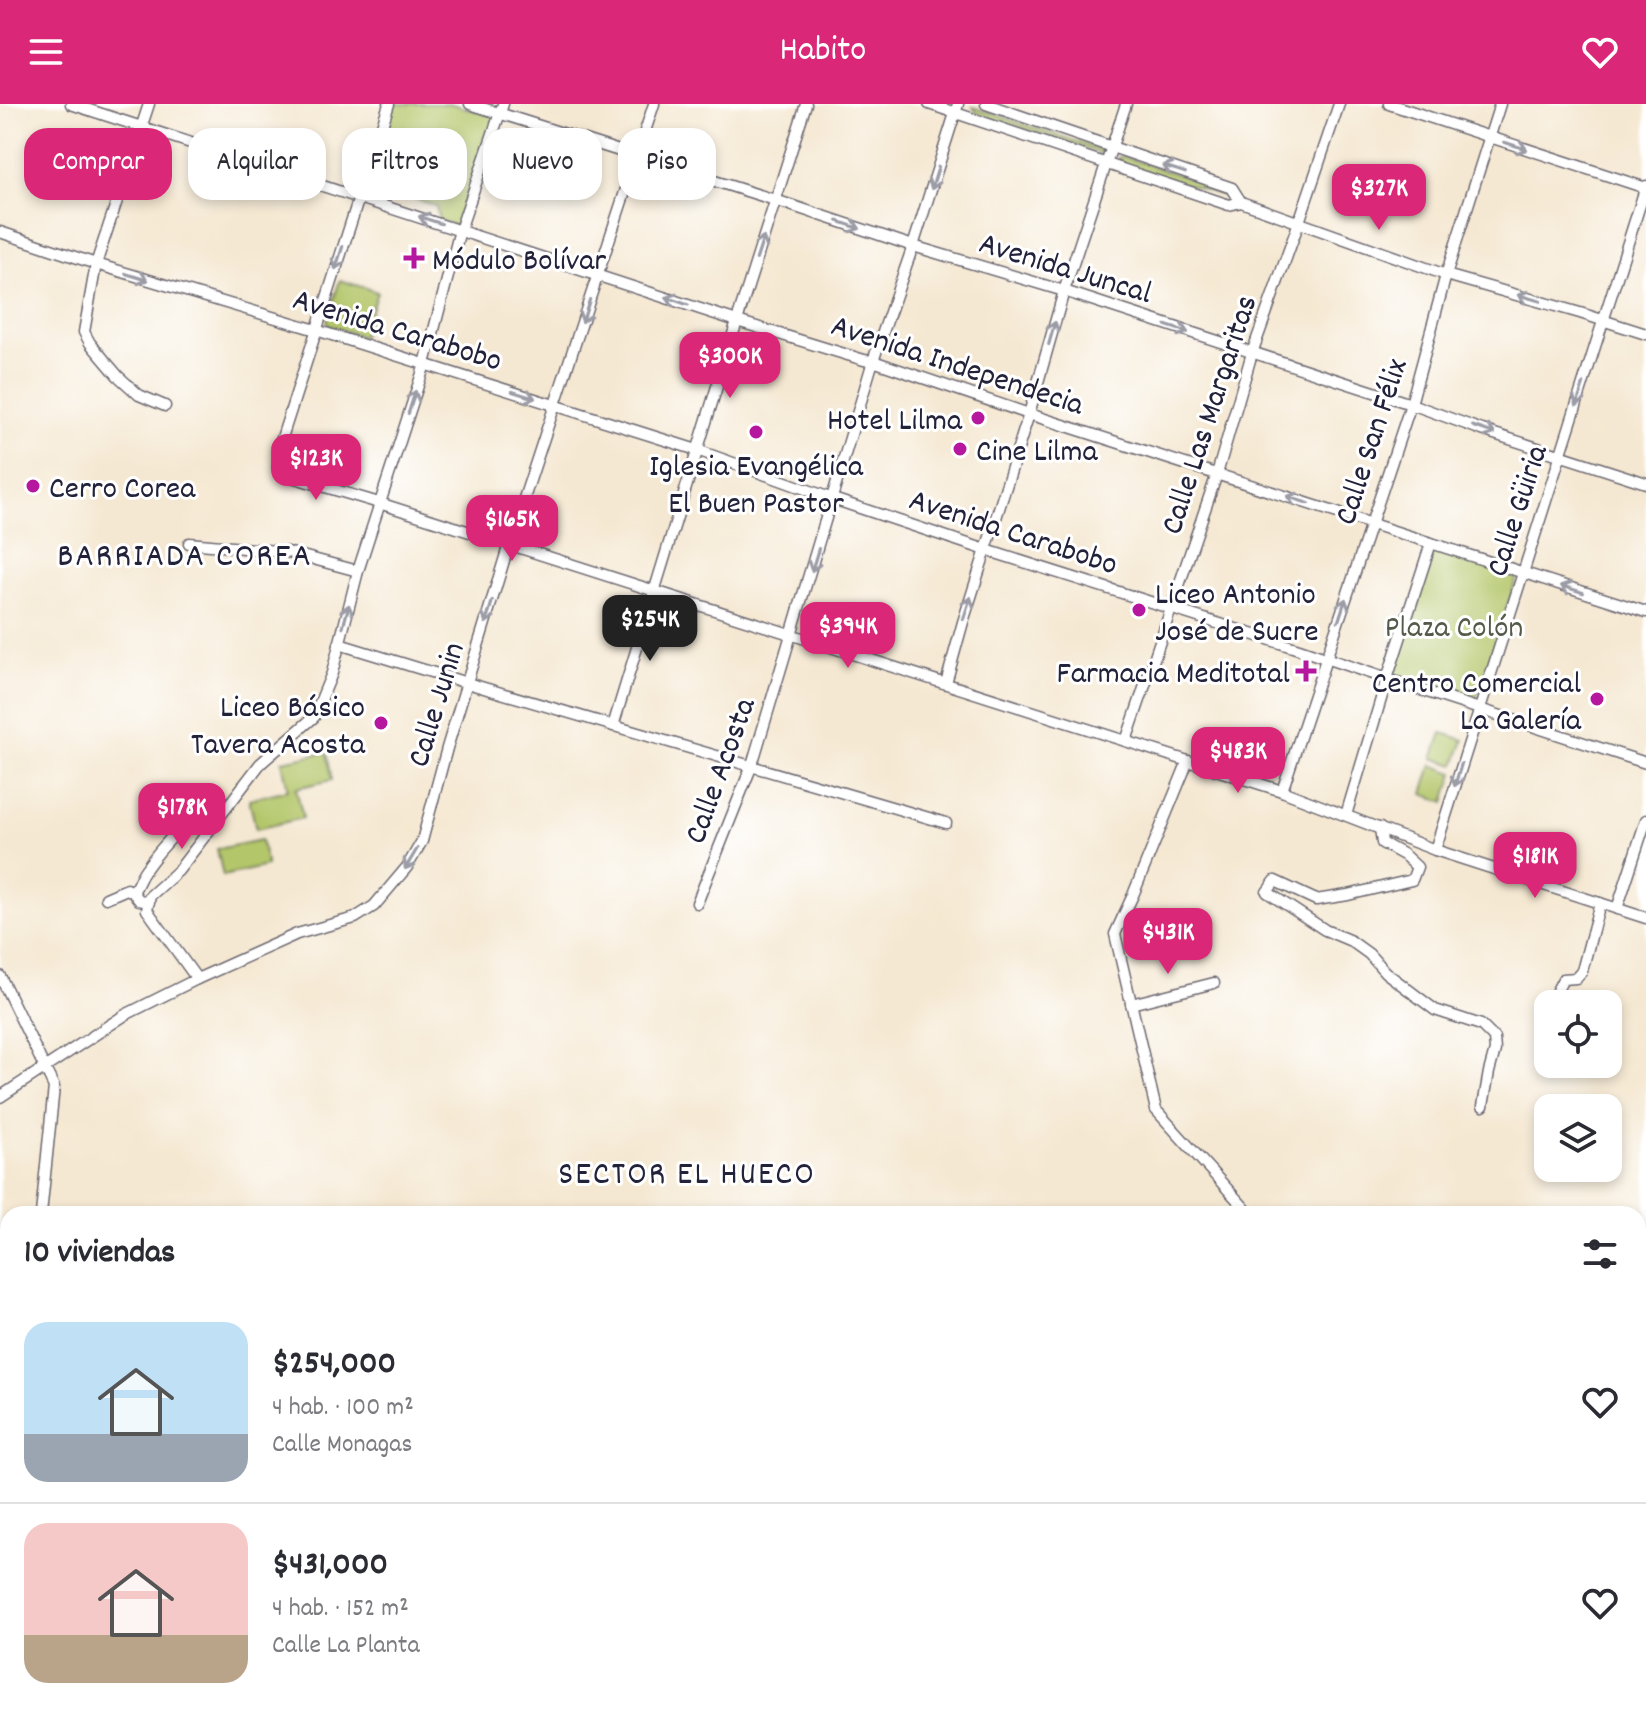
<!DOCTYPE html>
<html lang="es">
<meta charset="utf-8">
<style>
body{margin:0;font-family:Dekko,sans-serif;background:#f7f7f7;color:#2b2b33;height:100vh;display:flex;flex-direction:column;font-size:30px;white-space:nowrap}
*{box-sizing:border-box;margin:0}
p{font-size:26px;color:#7c7c81}
.icon{flex:none;width:44px;height:44px;fill:none;stroke:currentColor;stroke-width:2;stroke-linecap:round;stroke-linejoin:round}
.map{position:relative;flex:1;overflow:hidden}
.drawer{position:absolute;left:0px;top:1102px;width:1646px;height:514px;display:flex;flex-direction:column;background:#fff;border-radius:24px 24px 0 0;box-shadow:0 4px 12px #0003}
.drawer>*{flex:none}
.top-card{position:absolute;left:24px;top:24px;width:800px;height:72px;display:flex;gap:16px}
.tools{position:absolute;left:1534px;top:886px;display:grid;gap:16px}
.tools a{display:grid;place-items:center;width:88px;height:88px;border-radius:16px;background:#fff;box-shadow:0 4px 12px #0003;font-size:40px}
.price{position:absolute;translate:-50% -68px;padding:0 18px;border-radius:16px;background:#db2777;color:#fff;font-size:26px;line-height:52px;filter:drop-shadow(0 2px 4px #0008)}
.price::after{content:'';position:absolute;left:50%;top:48px;width:24px;height:18px;margin-left:-12px;background:inherit;clip-path:polygon(0 0,100% 0,50% 100%)}
.price.current{background:#222;color:#fff}
ul{padding:0;list-style:none}
li{display:flex;align-items:center;gap:24px;height:200px;padding:0 24px}
li+li{border-top:2px solid #e1e1e2}
li span{display:grid;place-items:center;flex:none;width:224px;height:160px;border-radius:24px;color:#555}
li>.icon{margin-inline-start:auto}
span .icon{width:96px;height:96px;fill:#fffc;stroke-width:1}
li b{font-size:34px}
h2{display:flex;justify-content:space-between;align-items:center;height:96px;padding:0 24px;font-size:34px}
.chip{padding:0 28px;border-radius:24px;background:#fff;box-shadow:0 4px 12px #0003;font-size:28px;line-height:72px}
.chip.current{background:#db2777;color:#fff}
header{display:flex;justify-content:space-between;align-items:center;height:104px;padding:0 24px;background:#db2777;color:#fff;font-size:36px;font-weight:600}
.map>svg:first-child{display:block}
.green{fill:#b3c669;stroke:#6a7452;stroke-width:2}
.lines{fill:none;stroke-linecap:round;stroke-linejoin:round}
.minor-casing{stroke:#6c6770;stroke-width:13}
.minor{stroke:#fff;stroke-width:10}
.oneway{stroke:#9c9ca7}
.poi-dot{fill:#b5179e;stroke:#fff;stroke-width:3}
.labels{text-anchor:middle;stroke-width:6;stroke-linejoin:round;paint-order:stroke}
.poi-label{font-size:32px;fill:#22223b;stroke:#fff;text-anchor:start}
.street-label{font-size:32px;fill:#22223b;stroke:#fff}
.park-label{font-size:32px;fill:#555b4b;stroke:#fff}
.neighbourhood-label{font-size:34px;letter-spacing:2px;fill:#22223b;stroke:#fff}
</style>
<header><svg class="icon" aria-label="menu" viewBox="0 0 24 24"><path d="M4 6h16M4 12h16M4 18h16"/></svg>Habito<svg class="icon" aria-label="heart" viewBox="0 0 24 24"><path d="M12 20l-8-8c-3-5 5-10 8-4 3-6 11-1 8 4z"/></svg></header>
<div class="map">
<svg width="1646" height="1615" viewBox="0 0 1646 1615">
<rect width="100%" height="100%" fill="#fff"/>
<filter id="ink" filterUnits="userSpaceOnUse"><feTurbulence type="fractalNoise" baseFrequency=".0125" numOctaves="2"/><feDisplacementMap in="SourceGraphic" scale="16" xChannelSelector="R" yChannelSelector="G"/><feConvolveMatrix kernelMatrix="1 2 1 2 8 2 1 2 1" color-interpolation-filters="sRGB"/></filter>
<filter id="wash" filterUnits="userSpaceOnUse"><feTurbulence type="fractalNoise" baseFrequency=".006" numOctaves="4" result="noise"/><feDisplacementMap in="SourceGraphic" scale="32" xChannelSelector="R" yChannelSelector="G"/><feGaussianBlur stdDeviation="1.8" result="paint"/><feColorMatrix in="noise" values="0 0 0 0 0 0 0 0 0 0 0 0 0 0 0 0 0 1.4 0 .05"/><feComposite in="paint" operator="in"/></filter>
<g filter="url(#wash)">
<rect width="100%" height="100%" fill="#f5e8d2"/>
<g class="green">
<polygon points="393,0 452,0 496,13 455,122 439,116 436,102 392,87 379,97 365,92"/>
<polygon points="973,3 1099,45 1103,48 1104,51 976,9"/>
<polygon points="1122,52 1231,88 1233,95 1123,60 1118,56 1118,53"/>
<polygon points="340,176 377,188 362,233 328,221 327,216"/>
<polygon points="1434,444 1517,473 1475,598 1392,569"/>
<polygon points="1442,629 1464,636 1455,661 1433,654"/>
<polygon points="327,648 332,676 296,684 303,714 256,725 249,695 288,686 282,657"/>
<polygon points="1432,661 1454,669 1445,698 1423,690"/>
<polygon points="261,736 267,762 223,772 217,745"/>
<polygon points="1646,1274 1646,1469 1638,1470 1638,1276"/>
</g>
</g>
<g filter="url(#ink)">
<g class="lines">
<g class="minor-casing">
<g id="minor">
<polyline points="71,0 737,217 864,256 873,257 1029,310 1646,508"/>
<polyline points="149,0 96,160 84,228 90,239 118,272 139,291 165,302"/>
<polyline points="389,0 280,340 278,364 285,371 379,399 1282,687 1435,746 1646,814"/>
<polyline points="470,0 775,96 913,142 1064,187 1411,300 1482,326 1646,379"/>
<polyline points="929,0 1229,101 1241,98 1446,171 1580,209 1646,230"/>
<polyline points="986,0 1232,84 1241,98"/>
<polyline points="1389,0 1646,84"/>
<polyline points="0,128 96,160 316,226 697,346 833,395 986,446 1299,545 1387,575 1646,659"/>
<polyline points="189,439 287,448 358,467"/>
<polyline points="339,540 467,579 946,719"/>
<polyline points="946,579 963,518 1029,310 1064,187 1126,0"/>
<polyline points="613,622 737,217 806,0"/>
<polyline points="1126,637 1217,370 1252,249 1299,118 1339,0"/>
<polyline points="1188,657 1133,791 1115,830 1156,1006 1250,1110"/>
<polyline points="1282,687 1411,300 1446,171 1500,0"/>
<polyline points="1346,711 1387,575 1431,439"/>
<polyline points="1380,724 1382,739 1404,751 1417,763 1412,776 1348,791 1316,796 1275,777 1267,788 1325,826 1351,837 1369,850 1385,868 1435,906 1481,921 1494,934 1495,946 1489,968 1483,1002"/>
<polyline points="1435,746 1646,82"/>
<path d="M133 788C138 781 140 773 145 766 165 737 190 715 216 692"/>
<polyline points="106,794 127,785 133,788 139,796 149,798"/>
<polyline points="697,799 752,661 873,257 913,142 958,0"/>
<polyline points="1617,805 1646,716"/>
<polyline points="0,872 54,983 41,1110"/>
<polyline points="197,875 147,806 150,792 178,767 260,660 314,613 332,569 358,467 425,260 460,126 503,0"/>
<polyline points="1552,896 1563,875 1576,874 1582,867 1600,799"/>
<polyline points="1131,900 1214,879"/>
<polyline points="0,993 125,911 197,875 297,830 355,814 374,802 407,763 422,737 447,644 509,440 654,0"/>
<polyline points="1638,1276 1646,1274"/>
<polyline points="0,1432 6,1427 8,1422"/>
<polyline points="1638,1470 1646,1469"/>
<polyline points="1412,1608 1412,1615"/>
<polyline points="896,1609 905,1615"/>
<polyline points="441,1615 448,1608"/>
<polyline points="961,1615 974,1611 976,1608"/>
</g>
</g>
<use href="#minor" class="minor"/>
</g>
<defs><path id="oneway-shaft" d="M-6 0H5M1.5-3L5.5 0L1.5 3" fill="none" stroke-width="1.6" stroke-linecap="round" stroke-linejoin="round" transform="scale(2)"/></defs>
<g class="oneway">
<use href="#oneway-shaft" transform="translate(1516 42) rotate(18)"/>
<use href="#oneway-shaft" transform="translate(1174 65) rotate(-162)"/>
<use href="#oneway-shaft" transform="translate(935 74) rotate(107)"/>
<use href="#oneway-shaft" transform="translate(430 116) rotate(-162)"/>
<use href="#oneway-shaft" transform="translate(849 121) rotate(19)"/>
<use href="#oneway-shaft" transform="translate(760 144) rotate(-72)"/>
<use href="#oneway-shaft" transform="translate(339 154) rotate(108)"/>
<use href="#oneway-shaft" transform="translate(137 173) rotate(17)"/>
<use href="#oneway-shaft" transform="translate(1529 194) rotate(-164)"/>
<use href="#oneway-shaft" transform="translate(677 197) rotate(-161)"/>
<use href="#oneway-shaft" transform="translate(586 207) rotate(108)"/>
<use href="#oneway-shaft" transform="translate(1177 225) rotate(18)"/>
<use href="#oneway-shaft" transform="translate(1052 229) rotate(-74)"/>
<use href="#oneway-shaft" transform="translate(524 291) rotate(17)"/>
<use href="#oneway-shaft" transform="translate(1580 291) rotate(108)"/>
<use href="#oneway-shaft" transform="translate(412 298) rotate(-72)"/>
<use href="#oneway-shaft" transform="translate(1484 326) rotate(19)"/>
<use href="#oneway-shaft" transform="translate(1298 396) rotate(-162)"/>
<use href="#oneway-shaft" transform="translate(815 456) rotate(107)"/>
<use href="#oneway-shaft" transform="translate(1572 485) rotate(-162)"/>
<use href="#oneway-shaft" transform="translate(967 504) rotate(-72)"/>
<use href="#oneway-shaft" transform="translate(1342 506) rotate(-72)"/>
<use href="#oneway-shaft" transform="translate(489 508) rotate(107)"/>
<use href="#oneway-shaft" transform="translate(346 512) rotate(-75)"/>
<use href="#oneway-shaft" transform="translate(1458 671) rotate(107)"/>
<use href="#oneway-shaft" transform="translate(411 755) rotate(121)"/>
</g>
</g>
<g class="poi-dot">
<path d="M410 142h8v8h8v8h-8v8h-8v-8h-8v-8h8z"/>
<circle cx="978" cy="314" r="8"/>
<circle cx="756" cy="328" r="8"/>
<circle cx="960" cy="345" r="8"/>
<circle cx="33" cy="382" r="8"/>
<circle cx="1139" cy="506" r="8"/>
<path d="M1302 555h8v8h8v8h-8v8h-8v-8h-8v-8h8z"/>
<circle cx="1597" cy="595" r="8"/>
<circle cx="381" cy="619" r="8"/>
</g>
<g class="labels">
<g class="poi-label">
<text x="432" y="165">Módulo Bolívar</text>
<text x="962" y="325" text-anchor="end">Hotel Lilma</text>
<text x="976" y="356">Cine Lilma</text>
<text x="756" y="371" text-anchor="middle">Iglesia Evangélica<tspan x="756" dy="37">El Buen Pastor</tspan></text>
<text x="49" y="393">Cerro Corea</text>
<text x="1155" y="499">Liceo Antonio<tspan x="1155" dy="37">José de Sucre</tspan></text>
<text x="1290" y="578" text-anchor="end">Farmacia Meditotal</text>
<text x="1581" y="588" text-anchor="end">Centro Comercial<tspan x="1581" dy="37">La Galería</tspan></text>
<text x="365" y="612" text-anchor="end">Liceo Básico<tspan x="365" dy="37">Tavera Acosta</tspan></text>
</g>
<g class="street-label">
<text transform="translate(1066 162) rotate(17)" y="11">Avenida Juncal</text>
<text transform="translate(398 224) rotate(17)" y="11">Avenida Carabobo</text>
<text transform="translate(958 259) rotate(18)" y="11">Avenida Independecia</text>
<text transform="translate(1207 310) rotate(-72)" y="11">Calle Las Margaritas</text>
<text transform="translate(1369 337) rotate(-72)" y="11">Calle San Félix</text>
<text transform="translate(1515 406) rotate(-72)" y="11">Calle Güiria</text>
<text transform="translate(1014 426) rotate(18)" y="11">Avenida Carabobo</text>
<text transform="translate(434 600) rotate(-73)" y="11">Calle Junin</text>
<text transform="translate(718 666) rotate(-70)" y="11">Calle Acosta</text>
</g>
<g class="park-label">
<text x="1454" y="532">Plaza Colón</text>
</g>
<g class="neighbourhood-label">
<text x="185" y="461">BARRIADA COREA</text>
<text x="687" y="1079">SECTOR EL HUECO</text>
</g>
</g>
</svg>
<div class="tools">
<a><svg class="icon" aria-label="locate" viewBox="0 0 24 24"><circle cx="12" cy="12" r="6"/><path d="M12 2v4M12 18v4M2 12h4M18 12h4"/></svg></a>
<a><svg class="icon" aria-label="layers" viewBox="0 0 24 24"><path d="M12 4l9 5-9 5-9-5zM3 14l9 5 9-5"/></svg></a>
</div>
<b class="price" style="left:1379px;top:128px">$327K</b>
<b class="price" style="left:730px;top:296px">$300K</b>
<b class="price" style="left:316px;top:398px">$123K</b>
<b class="price" style="left:512px;top:459px">$165K</b>
<b class="price current" style="left:650px;top:559px">$254K</b>
<b class="price" style="left:848px;top:566px">$394K</b>
<b class="price" style="left:1238px;top:691px">$483K</b>
<b class="price" style="left:182px;top:747px">$178K</b>
<b class="price" style="left:1535px;top:796px">$181K</b>
<b class="price" style="left:1168px;top:872px">$431K</b>
<div class="top-card">
<a class="chip current">Comprar</a>
<a class="chip">Alquilar</a>
<a class="chip">Filtros</a>
<a class="chip">Nuevo</a>
<a class="chip">Piso</a>
</div>
<section class="drawer">
<h2>10 viviendas<svg class="icon" aria-label="filters" viewBox="0 0 24 24"><path d="M4 7h16M4 17h16"/><circle cx="9" cy="7" r="2"/><circle cx="15" cy="17" r="2"/></svg></h2>
<ul>
<li><span style="background:linear-gradient(#bfe0f5 70%,#9aa5b1 0)"><svg class="icon" aria-label="home" viewBox="0 0 24 24"><path d="M3 11l9-7 9 7M6 9v11h12V9"/></svg></span><div><b>$254,000</b><p>4 hab. · 100 m²</p><p>Calle Monagas</p></div><svg class="icon" aria-label="heart" viewBox="0 0 24 24"><path d="M12 20l-8-8c-3-5 5-10 8-4 3-6 11-1 8 4z"/></svg></li>
<li><span style="background:linear-gradient(#f6c9c9 70%,#b9a48a 0)"><svg class="icon" aria-label="home" viewBox="0 0 24 24"><path d="M3 11l9-7 9 7M6 9v11h12V9"/></svg></span><div><b>$431,000</b><p>4 hab. · 152 m²</p><p>Calle La Planta</p></div><svg class="icon" aria-label="heart" viewBox="0 0 24 24"><path d="M12 20l-8-8c-3-5 5-10 8-4 3-6 11-1 8 4z"/></svg></li>
</ul>
</section>
</div>
